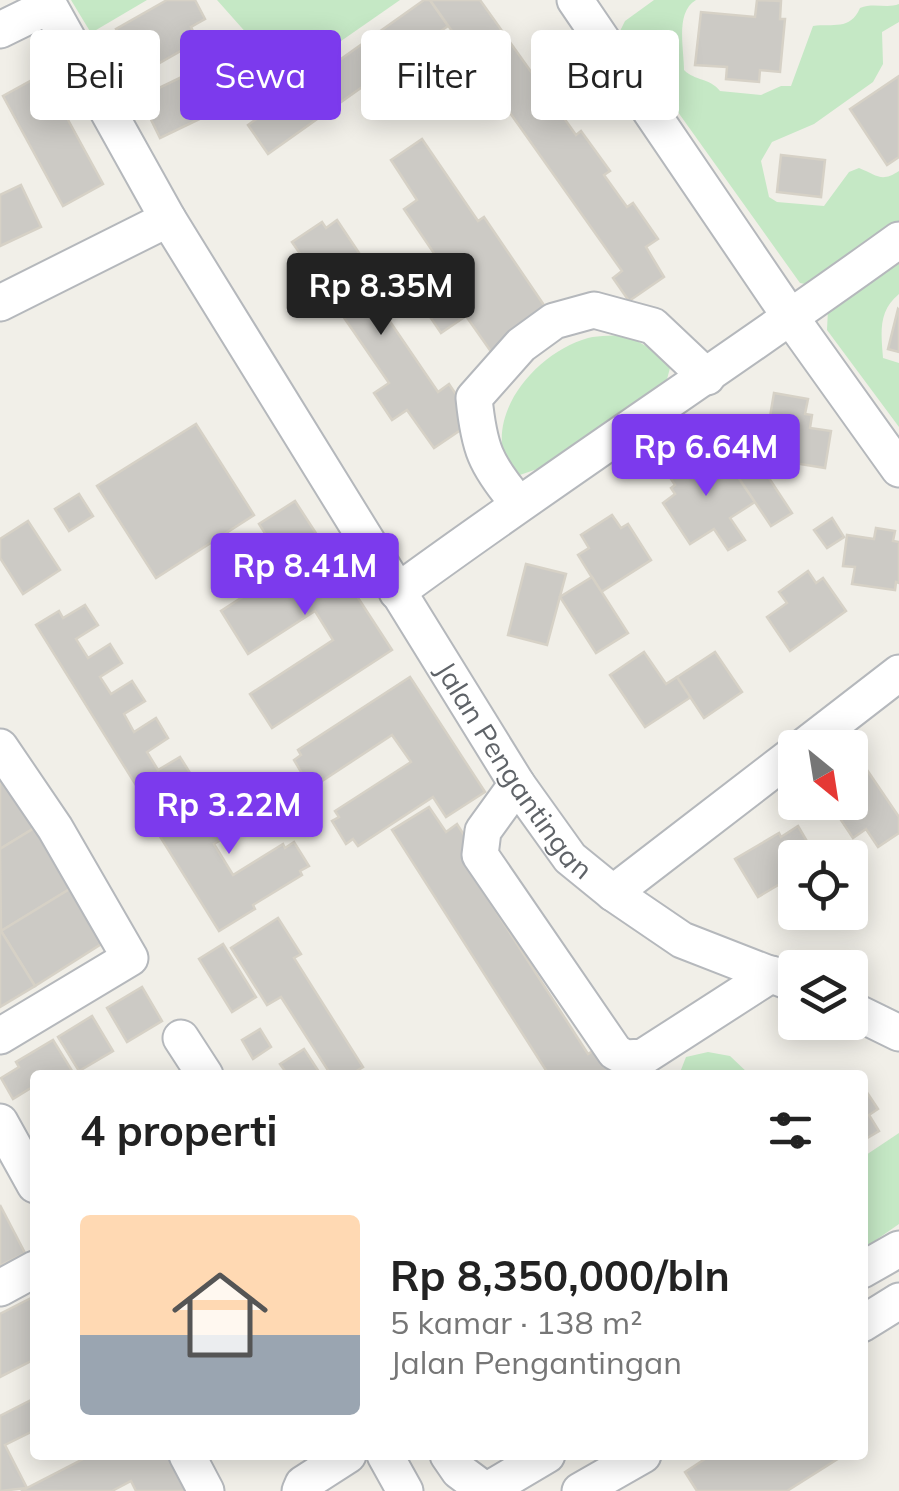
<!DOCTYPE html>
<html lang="id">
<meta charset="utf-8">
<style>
body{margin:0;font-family:Mulish,sans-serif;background:#f2f2f2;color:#222;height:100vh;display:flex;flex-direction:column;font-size:38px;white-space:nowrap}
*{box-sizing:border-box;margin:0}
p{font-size:32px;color:#767676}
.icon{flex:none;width:55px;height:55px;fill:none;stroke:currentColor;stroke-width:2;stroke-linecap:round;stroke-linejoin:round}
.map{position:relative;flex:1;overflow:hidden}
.side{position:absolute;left:30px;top:1070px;width:838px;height:390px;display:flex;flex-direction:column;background:#fff;border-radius:10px;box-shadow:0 5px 25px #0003}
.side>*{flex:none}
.guide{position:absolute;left:30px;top:30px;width:840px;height:90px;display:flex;gap:20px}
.needle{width:65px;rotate:150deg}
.fabs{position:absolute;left:778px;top:730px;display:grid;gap:20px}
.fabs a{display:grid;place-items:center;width:90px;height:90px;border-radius:10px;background:#fff;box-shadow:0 5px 25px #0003;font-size:50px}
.price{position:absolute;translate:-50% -85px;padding:0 22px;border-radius:10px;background:#7c3aed;color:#fff;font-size:32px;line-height:65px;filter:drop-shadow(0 2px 5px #0008)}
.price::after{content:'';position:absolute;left:50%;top:60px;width:30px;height:22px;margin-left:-15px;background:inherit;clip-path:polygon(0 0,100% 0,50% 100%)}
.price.selected{background:#222;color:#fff}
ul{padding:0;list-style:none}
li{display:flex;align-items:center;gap:30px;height:250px;padding:0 50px}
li+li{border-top:2px solid #e0e0e0}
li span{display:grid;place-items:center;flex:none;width:280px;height:200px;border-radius:10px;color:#555}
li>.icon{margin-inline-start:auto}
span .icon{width:120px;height:120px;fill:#fffc;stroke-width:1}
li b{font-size:42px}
h2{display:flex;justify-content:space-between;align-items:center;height:120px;padding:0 50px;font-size:42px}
.pill{padding:0 35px;border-radius:10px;background:#fff;box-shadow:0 5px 25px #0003;font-size:35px;line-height:90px}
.pill.selected{background:#7c3aed;color:#fff}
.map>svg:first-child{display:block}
.green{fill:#c5e8c5}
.building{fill:#cccac5;stroke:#d6d1c6;stroke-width:2.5}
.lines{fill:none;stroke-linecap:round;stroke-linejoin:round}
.minor-casing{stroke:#b5b8bc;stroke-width:39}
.minor{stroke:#fff;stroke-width:35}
.labels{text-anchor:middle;stroke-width:8;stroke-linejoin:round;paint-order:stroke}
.street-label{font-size:28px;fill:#5f6368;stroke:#fff}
</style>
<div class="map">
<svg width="899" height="1491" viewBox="0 0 899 1491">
<rect width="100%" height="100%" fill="#f1efe8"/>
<g class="green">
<polygon points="71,0 147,0 91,33"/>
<polygon points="217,0 400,0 285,80 274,76 249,36"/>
<path d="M654 0H696C675 12 684 48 684 70 695 81 710 78 720 91L761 95 781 86H791L813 26C833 23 850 31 860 8 874 2 886 9 899 4V22L882 32 883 64 873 82 814 124 772 142 761 161 769 197 777 202 824 206 849 172 859 168C877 175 881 183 899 171V227L810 285 800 283 620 31 625 21Z"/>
<path d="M899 251V294C878 311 881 333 883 358L899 363V427L827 330 828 309Z"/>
<path d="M627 335 656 352 670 368 663 394 543 467 514 477C476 422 534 353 588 338 600 335 615 336 627 335Z"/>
<polygon points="708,1052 730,1056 750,1075 679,1075 686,1057"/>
<polygon points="899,1133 899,1224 863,1249 863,1157"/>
</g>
<g class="building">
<polygon points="167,0 195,0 205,19 191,27 198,41 156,65 148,52 134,60 116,29"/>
<polygon points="424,0 430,0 448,26 268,154 248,125"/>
<polygon points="430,0 480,0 576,135 581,131 610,171 604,175 627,207 633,203 658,239 646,247 664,277 629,301 613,278 622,271"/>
<polygon points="757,0 781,1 780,19 785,19 780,72 760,70 759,82 726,79 727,67 695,65 701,12 755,17"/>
<polygon points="244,47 264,88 160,138 140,97"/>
<polygon points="43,74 103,184 63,206 3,96"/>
<polygon points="899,76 899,157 887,165 850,109"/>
<polygon points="422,139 478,221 484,217 550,314 492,353 466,316 441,333 416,296 448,274 404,209 417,200 391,160"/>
<polygon points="781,155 825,160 821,197 777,192"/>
<polygon points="21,185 41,227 0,246 0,195"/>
<polygon points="337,220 359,253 348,260 438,392 449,384 474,421 434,448 407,410 392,420 374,393 389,383 292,242 322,222 326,228"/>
<polygon points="898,309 899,310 899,352 888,349"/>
<polygon points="774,393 808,399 805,414 812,415 810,428 831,431 825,468 763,458"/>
<polygon points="196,424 254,515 156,578 97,486"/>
<polygon points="693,449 704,466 712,461 716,467 727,460 755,502 730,518 745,540 728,550 714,529 690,544 663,503 675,494 671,488 675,485 664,468"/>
<polygon points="751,451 792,513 771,526 730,465"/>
<polygon points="79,494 93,516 69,531 55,509"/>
<polygon points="295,501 392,650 272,728 250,694 333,640 315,611 248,654 221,611 287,568 259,524"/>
<polygon points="612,515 621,528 628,524 651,560 601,592 578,555 589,548 581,535"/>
<polygon points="832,518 844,537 827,548 814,530"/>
<polygon points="28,521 60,570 23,594 0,558 0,539"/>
<polygon points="876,528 895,531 893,541 899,542 899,583 896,582 895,590 852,584 855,567 843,566 847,535 874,539"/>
<polygon points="526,564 566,574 547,645 508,635"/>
<polygon points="808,571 816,583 823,578 846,611 790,651 767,617 787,603 779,592"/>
<polygon points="592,577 628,633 596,653 560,597"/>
<polygon points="85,605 98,625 76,639 88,658 110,644 122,663 100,677 111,694 132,681 145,701 124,714 134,732 156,718 168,738 147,752 158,770 180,757 192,776 171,789 177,799 154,814 36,625 59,611 63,618"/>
<polygon points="644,652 666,684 677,677 691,697 645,727 610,675"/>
<polygon points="715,652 742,692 704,718 677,677"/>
<polygon points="410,677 485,792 446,817 433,797 358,846 353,839 346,844 332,821 339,817 335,811 411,762 392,735 319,783 315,777 307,782 294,760 301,755 298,750"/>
<polygon points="863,764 899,817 899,833 878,847 866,829 853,838 829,802 850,802 850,773"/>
<polygon points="0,771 36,827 0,849"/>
<polygon points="257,781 269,801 258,808 262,815 214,844 233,875 283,844 285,848 294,842 309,866 300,871 302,875 253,905 255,909 219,931 159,835 243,783 245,788"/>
<polygon points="429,807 446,832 457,824 482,863 470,871 588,1054 599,1047 617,1075 549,1075 392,830"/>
<polygon points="798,826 812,850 795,858 795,875 758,897 735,859 779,833 781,837"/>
<polygon points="36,827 73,887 1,931 0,849"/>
<polygon points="73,887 106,941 35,986 1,931"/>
<polygon points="278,918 301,954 294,958 363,1067 350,1075 331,1075 281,997 267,1005 231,948"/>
<polygon points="1,931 35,986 0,1007 0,932"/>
<polygon points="223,944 256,997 232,1012 199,959"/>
<polygon points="142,987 162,1021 127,1042 107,1008"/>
<polygon points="92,1016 113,1051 79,1071 58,1037"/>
<polygon points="260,1029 271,1047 253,1059 242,1040"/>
<polygon points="53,1040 74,1074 35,1075 35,1094 31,1088 13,1099 1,1078 19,1067 16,1062"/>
<polygon points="304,1049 321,1075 288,1075 280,1064"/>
<polygon points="862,1085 878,1109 869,1115 879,1131 862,1141"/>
<polygon points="0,1205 25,1253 0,1266"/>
<polygon points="35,1296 35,1359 0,1377 0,1314"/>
<polygon points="35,1398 35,1430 5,1445 27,1488 0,1491 0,1416"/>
<polygon points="91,1455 173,1455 191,1491 136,1491 131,1481 112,1491 21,1491"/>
<polygon points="711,1455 844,1455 787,1491 697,1491 685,1472"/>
</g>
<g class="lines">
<g class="minor-casing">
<g id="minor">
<path id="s1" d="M46 0 168 219 517 784 570 858 613 893 682 940 795 984"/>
<polyline points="575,0 791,318 899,469"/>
<polyline points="0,30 49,6"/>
<polyline points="0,303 168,219"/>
<path d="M518 503C485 464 479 448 474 398L521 345 554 321 594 310 653 326 707 377"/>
<path d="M397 592C562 471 733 360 899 240"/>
<polyline points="0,747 55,828 130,958 0,1036"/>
<polyline points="802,748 899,673"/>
<polyline points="517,784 483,831 480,855 615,1052 626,1058 643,1057 772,974"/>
<polyline points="613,893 795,753"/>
<polyline points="850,1009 899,1033"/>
<polyline points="181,1038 205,1075"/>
<polyline points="0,1122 35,1185"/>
<polyline points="862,1270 899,1249"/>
<polyline points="0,1288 35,1269"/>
<polyline points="862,1324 899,1301"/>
<polyline points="187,1455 206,1491"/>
<polyline points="385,1455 405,1491"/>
<polyline points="448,1455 459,1471 486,1491"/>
<polyline points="300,1491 303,1484 348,1455"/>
<polyline points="486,1491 547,1455"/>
<polyline points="580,1491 643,1455"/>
</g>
</g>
<use href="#minor" class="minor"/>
</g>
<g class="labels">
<g class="street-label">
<text dy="10" stroke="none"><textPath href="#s1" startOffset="902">Jalan Pengantingan</textPath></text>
</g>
</g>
</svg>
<div class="fabs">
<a><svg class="needle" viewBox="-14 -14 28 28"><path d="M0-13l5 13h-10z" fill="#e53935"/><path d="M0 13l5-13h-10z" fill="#767676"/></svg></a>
<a><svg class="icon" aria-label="locate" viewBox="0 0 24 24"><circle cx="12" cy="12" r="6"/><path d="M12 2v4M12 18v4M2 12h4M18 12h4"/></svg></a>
<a><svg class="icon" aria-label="layers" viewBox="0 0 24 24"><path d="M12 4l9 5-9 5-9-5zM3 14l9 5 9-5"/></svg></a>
</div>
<b class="price selected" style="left:381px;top:338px">Rp 8.35M</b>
<b class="price" style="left:706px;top:499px">Rp 6.64M</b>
<b class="price" style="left:305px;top:618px">Rp 8.41M</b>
<b class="price" style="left:229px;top:857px">Rp 3.22M</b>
<div class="guide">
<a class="pill">Beli</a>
<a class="pill selected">Sewa</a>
<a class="pill">Filter</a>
<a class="pill">Baru</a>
</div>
<section class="side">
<h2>4 properti<svg class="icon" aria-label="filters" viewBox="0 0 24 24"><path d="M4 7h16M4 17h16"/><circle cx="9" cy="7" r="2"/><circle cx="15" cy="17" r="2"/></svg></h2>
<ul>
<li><span style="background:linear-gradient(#ffd9b3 60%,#9aa5b1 0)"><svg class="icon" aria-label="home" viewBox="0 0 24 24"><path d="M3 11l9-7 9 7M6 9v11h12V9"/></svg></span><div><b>Rp 8,350,000/bln</b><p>5 kamar · 138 m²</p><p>Jalan Pengantingan</p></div></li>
</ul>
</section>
</div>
